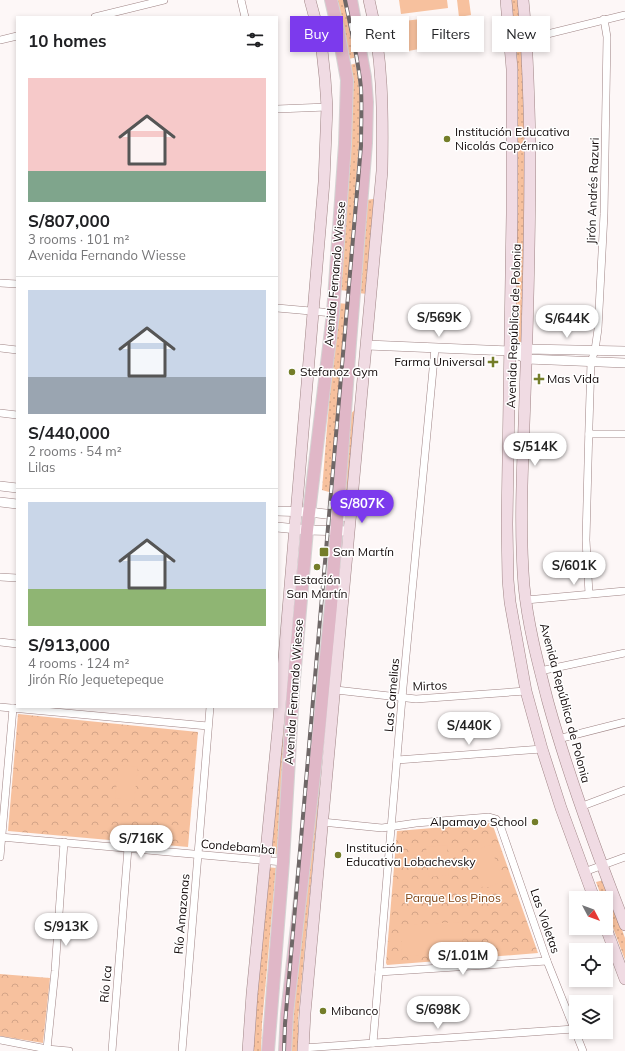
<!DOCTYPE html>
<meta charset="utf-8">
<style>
body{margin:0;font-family:Mulish,sans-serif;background:#f6f6f6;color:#202124;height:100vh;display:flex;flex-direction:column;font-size:15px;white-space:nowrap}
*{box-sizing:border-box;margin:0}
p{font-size:13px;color:#757577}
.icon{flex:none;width:22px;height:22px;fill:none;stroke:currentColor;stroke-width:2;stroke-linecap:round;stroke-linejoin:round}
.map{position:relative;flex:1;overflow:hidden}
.side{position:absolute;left:16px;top:16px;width:262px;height:692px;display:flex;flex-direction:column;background:#fff;border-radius:0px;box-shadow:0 2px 6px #0003}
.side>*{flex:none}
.banner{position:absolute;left:290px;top:16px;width:275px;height:36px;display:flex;gap:8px}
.needle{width:26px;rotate:131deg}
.fabs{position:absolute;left:569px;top:891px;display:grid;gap:8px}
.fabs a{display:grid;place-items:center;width:44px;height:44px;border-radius:0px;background:#fff;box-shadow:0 2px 6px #0003;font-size:20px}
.price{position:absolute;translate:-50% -34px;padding:0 9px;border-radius:14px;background:#fff;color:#222;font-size:13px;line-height:26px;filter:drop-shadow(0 1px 2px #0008)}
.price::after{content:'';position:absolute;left:50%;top:24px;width:12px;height:9px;margin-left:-6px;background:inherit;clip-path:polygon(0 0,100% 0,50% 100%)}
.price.selected{background:#7c3aed;color:#fff}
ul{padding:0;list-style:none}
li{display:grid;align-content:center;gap:8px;height:212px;padding:0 12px}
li+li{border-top:1px solid #e0e0e0}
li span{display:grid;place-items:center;height:124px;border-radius:0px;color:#555}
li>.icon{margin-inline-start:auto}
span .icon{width:72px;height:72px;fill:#fffc;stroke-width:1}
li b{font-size:17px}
h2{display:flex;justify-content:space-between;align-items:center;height:48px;padding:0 12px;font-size:17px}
.chip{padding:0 14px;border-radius:0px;background:#fff;box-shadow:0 2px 6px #0003;font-size:14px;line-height:36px}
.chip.selected{background:#7c3aed;color:#fff}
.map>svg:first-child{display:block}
.grass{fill:url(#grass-dots)}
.park{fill:url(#park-crowns)}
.pitch{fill:#f7c19e}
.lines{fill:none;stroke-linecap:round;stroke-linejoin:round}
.minor-casing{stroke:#9f8485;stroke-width:8}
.tertiary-casing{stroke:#9f8485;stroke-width:10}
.secondary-casing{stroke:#9f8485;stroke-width:12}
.primary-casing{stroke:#d5d3d3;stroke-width:14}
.minor{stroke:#fff;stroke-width:7}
.tertiary{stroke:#fff;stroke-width:9}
.secondary{stroke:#f0dbe3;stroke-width:11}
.primary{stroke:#e0b7c7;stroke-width:12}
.rail-casing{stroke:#6f6767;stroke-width:4}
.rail{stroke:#fff;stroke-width:2.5;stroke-dasharray:8;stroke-linecap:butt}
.poi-dot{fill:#747d29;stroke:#fff;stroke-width:1.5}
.labels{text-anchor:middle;stroke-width:3;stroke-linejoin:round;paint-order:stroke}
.poi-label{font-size:12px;fill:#140b0b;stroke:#fff;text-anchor:start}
.street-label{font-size:12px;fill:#140b0b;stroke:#fff}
.park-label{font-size:12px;fill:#7f4414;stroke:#fff}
</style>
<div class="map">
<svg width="625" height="1051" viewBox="0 0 625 1051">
<defs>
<pattern id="grass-dots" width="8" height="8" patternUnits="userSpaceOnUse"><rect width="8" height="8" fill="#f7c19e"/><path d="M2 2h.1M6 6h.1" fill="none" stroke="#d3a487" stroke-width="1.8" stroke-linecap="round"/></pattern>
<pattern id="park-crowns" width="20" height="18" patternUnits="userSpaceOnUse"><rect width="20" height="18" fill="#f7c19e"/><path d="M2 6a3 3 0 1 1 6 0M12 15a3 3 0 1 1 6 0" fill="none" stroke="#d3a487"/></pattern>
</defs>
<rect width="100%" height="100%" fill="#fdf7f7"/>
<g class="grass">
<polygon points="334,0 347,0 357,57 349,59"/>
<polygon points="508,0 519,0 522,35 518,36 513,34"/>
<polygon points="519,46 524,46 529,70 521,346 517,345 515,342 518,171 517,48"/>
<polygon points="357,63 363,102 350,291 338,290 350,65"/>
<polygon points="373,199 376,201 368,294 357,293 367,200"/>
<polygon points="337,303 349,304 334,489 329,492 322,490"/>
<polygon points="358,406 346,510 343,510 347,418"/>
<polygon points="296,538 302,538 278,854 267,855"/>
<polygon points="319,754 323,754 298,1020 298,1051 290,1051"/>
<polygon points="266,867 276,868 262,1024 261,1051 252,1051"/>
<polygon points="604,880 625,938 625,960 606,909 606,898 602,898 596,882"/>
</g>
<g class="park">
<polygon points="18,714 198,732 188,847 8,831"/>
<polygon points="492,823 538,953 387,965 386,963 397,831"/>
<polygon points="0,974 50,978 43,1043 0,1036"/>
</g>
<g class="pitch">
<polygon points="399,0 447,0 448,8 401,14"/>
<polygon points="457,0 469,0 471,15 459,17"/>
<polygon points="421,19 425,48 408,51 404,21"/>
<polygon points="471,19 474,40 463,42 460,20"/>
<polygon points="119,765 138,767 134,801 115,798"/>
<polygon points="447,845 449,875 429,877 426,847"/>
<polygon points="490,845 503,881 483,889 470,852"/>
<polygon points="462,922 463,953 402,956 401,925"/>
</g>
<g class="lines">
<g class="minor-casing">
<g id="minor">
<polyline points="241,0 245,17"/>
<polyline points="95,17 164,0"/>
<polyline points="0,40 17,36"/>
<polyline points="510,40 527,39 625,15"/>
<polyline points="277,109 327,107"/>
<polyline points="0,283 17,284"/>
<polyline points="277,308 333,313"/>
<polyline points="0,348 17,350"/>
<polyline points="0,413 17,415"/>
<polyline points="589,434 625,434"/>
<polyline points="0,577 17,578"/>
<polyline points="589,594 586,540 589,425 591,362 595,350 598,329 604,214 607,37 604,19"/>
<polyline points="526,600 625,591"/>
<polyline points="0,642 17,644"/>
<polyline points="540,671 625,653"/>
<polyline points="336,690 416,699 526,691"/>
<polyline points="0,707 208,726"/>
<polyline points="558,739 625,722"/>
<polyline points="397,760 542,749"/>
<polyline points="580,807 625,790"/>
<polyline points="322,822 382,828 416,823 489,817 496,819 500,825 547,961 583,1051"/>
<polyline points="0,837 283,862"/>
<polyline points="0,857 13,708"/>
<polyline points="584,872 625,857"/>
<polyline points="379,972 547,961"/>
<polyline points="0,1040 47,1049 69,1051"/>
<polyline points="373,1043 402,698 435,348"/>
<polyline points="303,1048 574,1029"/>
<polyline points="47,1049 55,971 64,842"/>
<polyline points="112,1051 128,848"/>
<polyline points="182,1051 210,707"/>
</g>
</g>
<g class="tertiary-casing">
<g id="tertiary">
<polyline points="367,345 510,351 526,349 625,351"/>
<polyline points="510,351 527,359 625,363"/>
<polyline points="0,486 17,488"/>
<polyline points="0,502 17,504"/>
<polyline points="277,511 309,512 351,517"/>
<polyline points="277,527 307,530 349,531"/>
</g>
</g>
<g class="secondary-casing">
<g id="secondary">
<polyline points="506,0 512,69 512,214 507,524 508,580 510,602 526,691 542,749 561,808 594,898"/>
<path d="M523 0C528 49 529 97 530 146 530 230 528 313 525 397 523 459 519 523 524 586 528 626 538 663 548 702 569 778 596 851 625 925"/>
<polyline points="606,928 625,979"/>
<polyline points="248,1051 252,994 278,729 324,182 327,107 325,78 321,41 310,0"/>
<path d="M303 1051 305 1013 382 171C383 113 383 56 369 0"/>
</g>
</g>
<g class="primary-casing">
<g id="primary">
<polyline points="268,1051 283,862 293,691 307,530 333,313 345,144 347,80 338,30 331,0"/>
<polyline points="285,1051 287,1014 318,740 331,605 350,343 366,143 367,102 365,77 351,0"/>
</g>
</g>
<use href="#minor" class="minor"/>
<use href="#tertiary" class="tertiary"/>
<use href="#secondary" class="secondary"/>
<use href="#primary" class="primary"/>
<g class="rail-casing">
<path id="rail" d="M284 1051 285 1024 361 146C361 127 362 107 361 88 358 58 351 29 345 0"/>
</g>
<use href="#rail" class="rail"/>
</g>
<g class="poi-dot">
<circle cx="447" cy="139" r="4"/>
<path d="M491 356h4v4h4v4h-4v4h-4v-4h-4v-4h4z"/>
<circle cx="292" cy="372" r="4"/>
<path d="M537 373h4v4h4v4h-4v4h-4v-4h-4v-4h4z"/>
<rect x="319" y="547" width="10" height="10" rx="2"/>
<circle cx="317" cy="567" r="4"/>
<circle cx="535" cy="822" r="4"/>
<circle cx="338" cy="855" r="4"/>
<circle cx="323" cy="1011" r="4"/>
</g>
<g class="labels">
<g class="poi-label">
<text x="455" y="136">Institución Educativa<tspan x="455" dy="14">Nicolás Copérnico</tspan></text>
<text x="485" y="366" text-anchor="end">Farma Universal</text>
<text x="300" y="376">Stefanoz Gym</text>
<text x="547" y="383">Mas Vida</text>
<text x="333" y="556">San Martín</text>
<text x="317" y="584" text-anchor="middle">Estación<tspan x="317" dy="14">San Martín</tspan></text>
<text x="527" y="826" text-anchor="end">Alpamayo School</text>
<text x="346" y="852">Institución<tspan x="346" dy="14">Educativa Lobachevsky</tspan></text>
<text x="331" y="1015">Mibanco</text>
</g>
<g class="street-label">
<text transform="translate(593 191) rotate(-88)" y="4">Jirón Andrés Razuri</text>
<text transform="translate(335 274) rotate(-85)" y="4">Avenida Fernando Wiesse</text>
<text transform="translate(514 326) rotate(-88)" y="4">Avenida República de Polonia</text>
<text transform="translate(430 686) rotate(-2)" y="4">Mirtos</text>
<text transform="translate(294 692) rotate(-86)" y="4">Avenida Fernando Wiesse</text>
<text transform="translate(392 695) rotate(-85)" y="4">Las Camelias</text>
<text transform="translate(565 703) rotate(75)" y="4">Avenida República de Polonia</text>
<text transform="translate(238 847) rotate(5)" y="4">Condebamba</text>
<text transform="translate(182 914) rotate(-85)" y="4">Río Amazonas</text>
<text transform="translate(545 921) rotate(71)" y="4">Las Violetas</text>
<text transform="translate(106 984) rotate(-85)" y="4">Río Ica</text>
</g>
<g class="park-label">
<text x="453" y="902">Parque Los Pinos</text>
</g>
</g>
</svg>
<div class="fabs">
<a><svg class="needle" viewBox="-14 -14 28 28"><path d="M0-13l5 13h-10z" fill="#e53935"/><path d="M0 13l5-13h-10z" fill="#757577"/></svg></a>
<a><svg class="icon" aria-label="locate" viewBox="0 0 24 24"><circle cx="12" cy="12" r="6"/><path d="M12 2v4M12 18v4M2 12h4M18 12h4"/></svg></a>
<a><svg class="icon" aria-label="layers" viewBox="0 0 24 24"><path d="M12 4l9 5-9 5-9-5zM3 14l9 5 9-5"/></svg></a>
</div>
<b class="price" style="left:439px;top:338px">S/569K</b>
<b class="price" style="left:567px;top:339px">S/644K</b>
<b class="price" style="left:535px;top:467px">S/514K</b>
<b class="price selected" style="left:362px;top:524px">S/807K</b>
<b class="price" style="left:574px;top:586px">S/601K</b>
<b class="price" style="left:469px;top:746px">S/440K</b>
<b class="price" style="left:141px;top:859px">S/716K</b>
<b class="price" style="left:66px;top:947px">S/913K</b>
<b class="price" style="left:463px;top:976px">S/1.01M</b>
<b class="price" style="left:438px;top:1030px">S/698K</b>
<div class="banner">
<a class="chip selected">Buy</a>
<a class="chip">Rent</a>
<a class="chip">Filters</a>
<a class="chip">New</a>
</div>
<section class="side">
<h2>10 homes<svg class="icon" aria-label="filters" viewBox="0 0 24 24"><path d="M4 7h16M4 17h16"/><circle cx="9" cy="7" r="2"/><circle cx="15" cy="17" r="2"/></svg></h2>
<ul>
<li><span style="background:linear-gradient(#f6c9c9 75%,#7fa58c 0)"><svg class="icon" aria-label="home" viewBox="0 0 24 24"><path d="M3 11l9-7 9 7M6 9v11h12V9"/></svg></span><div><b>S/807,000</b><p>3 rooms · 101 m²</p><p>Avenida Fernando Wiesse</p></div></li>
<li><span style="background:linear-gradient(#c9d6e8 70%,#9aa5b1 0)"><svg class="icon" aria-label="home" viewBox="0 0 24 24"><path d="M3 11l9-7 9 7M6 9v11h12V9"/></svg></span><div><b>S/440,000</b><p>2 rooms · 54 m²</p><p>Lilas</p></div></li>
<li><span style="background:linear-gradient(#c9d6e8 70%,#8fb573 0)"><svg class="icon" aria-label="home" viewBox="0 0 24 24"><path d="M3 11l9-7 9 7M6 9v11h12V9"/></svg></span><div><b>S/913,000</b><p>4 rooms · 124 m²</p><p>Jirón Río Jequetepeque</p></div></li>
</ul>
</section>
</div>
